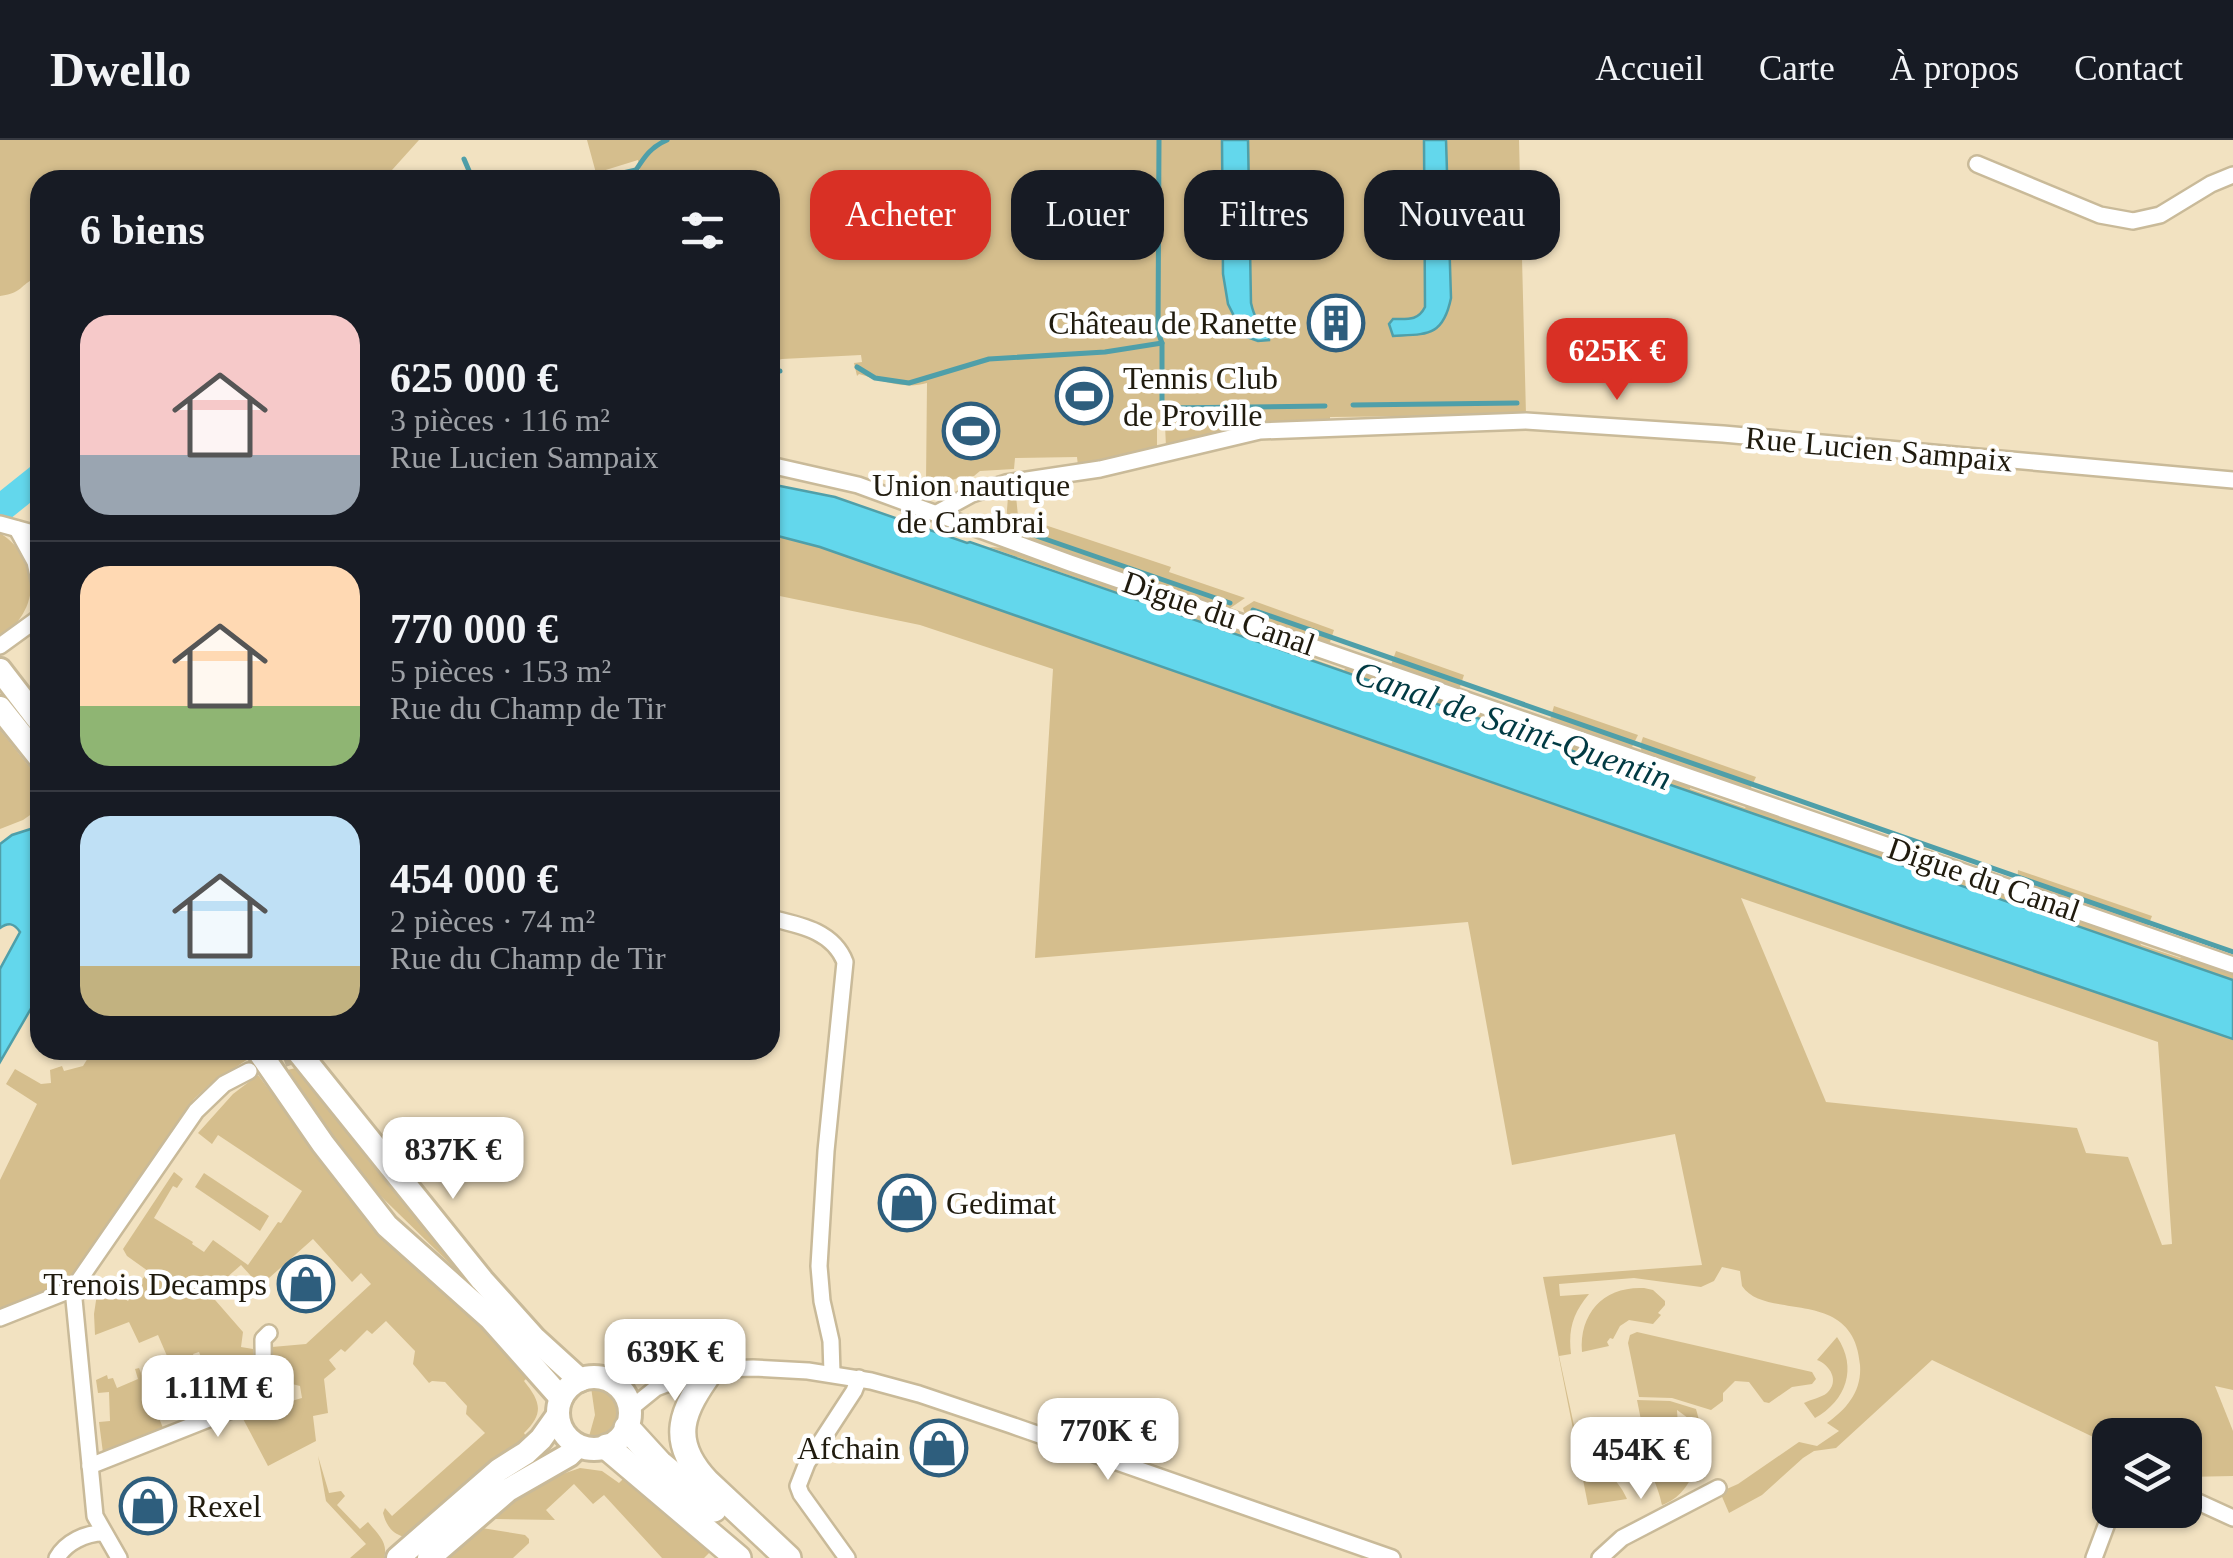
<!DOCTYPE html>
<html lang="fr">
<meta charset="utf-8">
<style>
body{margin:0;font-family:Georgia,serif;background:#20242c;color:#f1f3f6;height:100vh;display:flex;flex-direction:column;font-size:38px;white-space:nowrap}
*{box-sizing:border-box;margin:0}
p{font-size:32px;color:#9ea1a6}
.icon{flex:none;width:55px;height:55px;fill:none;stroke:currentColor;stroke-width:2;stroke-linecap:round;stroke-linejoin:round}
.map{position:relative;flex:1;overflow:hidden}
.details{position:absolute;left:30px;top:30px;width:750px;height:890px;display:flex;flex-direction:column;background:#171b24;border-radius:30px;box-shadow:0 2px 8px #0004}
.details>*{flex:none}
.hud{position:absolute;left:810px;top:30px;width:950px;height:90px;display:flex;gap:20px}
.controls{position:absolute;left:2092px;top:1278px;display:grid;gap:20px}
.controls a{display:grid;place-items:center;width:110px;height:110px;border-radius:20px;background:#171b24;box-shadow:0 2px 8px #0004;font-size:50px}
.price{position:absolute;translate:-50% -85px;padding:0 22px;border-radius:20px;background:#fff;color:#222;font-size:32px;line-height:65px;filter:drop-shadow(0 2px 5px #0008)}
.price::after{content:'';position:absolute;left:50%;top:60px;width:30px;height:22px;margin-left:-15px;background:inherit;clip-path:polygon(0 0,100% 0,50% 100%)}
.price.on{background:#d93025;color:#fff}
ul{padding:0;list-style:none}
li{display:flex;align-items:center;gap:30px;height:250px;padding:0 50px}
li+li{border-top:2px solid #363941}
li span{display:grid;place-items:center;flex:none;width:280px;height:200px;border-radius:30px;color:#555}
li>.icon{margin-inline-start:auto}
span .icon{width:120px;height:120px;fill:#fffc;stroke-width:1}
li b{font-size:42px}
h2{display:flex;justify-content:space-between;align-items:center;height:120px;padding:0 50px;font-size:42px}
.pill{padding:0 35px;border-radius:30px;background:#171b24;box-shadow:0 2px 8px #0004;font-size:35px;line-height:90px}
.pill.on{background:#d93025;color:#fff}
header{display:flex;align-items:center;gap:60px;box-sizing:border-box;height:140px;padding:0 50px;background:#171b24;border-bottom:2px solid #363941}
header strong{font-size:48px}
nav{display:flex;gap:55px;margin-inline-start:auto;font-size:35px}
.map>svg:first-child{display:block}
.green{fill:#d5be8d;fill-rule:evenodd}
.water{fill:#63d7ec;stroke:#4f9fa9;stroke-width:2.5}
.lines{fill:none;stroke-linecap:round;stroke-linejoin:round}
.stream{stroke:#4f9fa9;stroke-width:5}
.river{stroke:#63d7ec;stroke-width:28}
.minor-tunnel{stroke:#c8ba9d;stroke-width:15;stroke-dasharray:15 8;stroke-linecap:butt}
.minor-casing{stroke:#c9ba99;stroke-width:20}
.secondary-casing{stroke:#c9ba99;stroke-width:28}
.primary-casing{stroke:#c9ba99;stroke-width:30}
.minor{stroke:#fff;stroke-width:15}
.secondary{stroke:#fff;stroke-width:22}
.primary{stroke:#fff;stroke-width:25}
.labels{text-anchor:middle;stroke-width:9;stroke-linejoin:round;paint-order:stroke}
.poi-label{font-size:32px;fill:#201b0e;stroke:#fff;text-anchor:end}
.street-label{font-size:32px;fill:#201b0e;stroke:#fff}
.water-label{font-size:35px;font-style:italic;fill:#013a43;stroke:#fff}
</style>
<header>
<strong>Dwello</strong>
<nav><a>Accueil</a><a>Carte</a><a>À propos</a><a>Contact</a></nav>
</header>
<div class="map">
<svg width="2233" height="1418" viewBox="0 0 2233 1418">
<rect width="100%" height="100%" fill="#f2e2c1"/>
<g class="green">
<path d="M0 0H419L383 40H40V137C20 142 25 153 0 156Z"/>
<path d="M587 0H1519L1526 275 1330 277V282L1166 307 1165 285H1157V308L1078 326 1077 317 1015 318 1014 329 980 331 974 336 961 337 952 340V345L934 349 922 360 914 357 912 351 918 352 926 342 927 243C904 250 880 240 859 234L857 236 854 223 862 222 861 215 782 219 770 222V40H642L638 20 596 33Z"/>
<polygon points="1016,356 1018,376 1171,427 1169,432 1245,458 1229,469 1221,470 1005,395 1008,357"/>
<path d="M0 393C43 421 40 470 0 498Z"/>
<path d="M770 394 820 407 1908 788 2233 899V1250L2215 1246 2233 1291V1336L2185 1337V1295H2110V1305L1932 1220 1836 1308 1814 1311 1803 1318 1762 1355 1729 1373 1720 1352 1738 1344 1799 1302 1817 1306 1839 1291 1827 1283C1847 1269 1862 1251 1860 1225 1854 1145 1766 1182 1742 1146L1740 1131 1722 1127 1714 1141 1701 1147 1634 1138 1559 1144 1560 1156 1589 1154C1573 1173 1568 1189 1571 1214L1559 1216 1578 1304 1591 1302C1598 1330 1617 1335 1627 1359L1588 1365 1543 1137 1702 1125 1675 994 1512 1025 1468 782 1035 818 1053 529 920 485 770 454ZM1741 758 2158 902 2172 1104 2162 1105 2128 1017 2086 1013 2077 988 1826 962Z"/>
<polygon points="989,407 1006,408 1283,502 1282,508 1344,530 1350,525 1691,643 1690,649 1745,668 1749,663 2138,799 2141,805 2180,818 2185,815 2233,832 2233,840 1359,538"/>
<polygon points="1254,461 1334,490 1330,502 1324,504 1246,478 1243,468"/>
<polygon points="1396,511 1464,535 1459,550 1394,530 1391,525"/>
<polygon points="1554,566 1638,595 1631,609 1552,584 1550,580"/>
<polygon points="0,590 40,640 40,668 23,680 0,689"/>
<polygon points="1643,597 1756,637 1750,650 1643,615 1640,606"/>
<polygon points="2018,730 2152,776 2148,786 2145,789 2017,746"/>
<polygon points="93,910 242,910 248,919 209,945 194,959 98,1105 70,1142 63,1147 0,1171 0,1040 37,964 6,944 15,929 41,944 51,943 50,930 62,926 64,931 83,926"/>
<polygon points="300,927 480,1153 356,1032 283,931"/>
<path d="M258 935 316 1013 472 1171 528 1237 524 1241C540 1261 545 1273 524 1293L527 1298 405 1397C392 1394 386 1385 383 1373L385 1368 392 1376 485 1293 466 1274 467 1266 445 1242 432 1241 429 1243 413 1224 415 1211 386 1181 372 1194 367 1190 345 1212 341 1209 329 1220 336 1229 324 1239 328 1273 313 1276 316 1301 268 1326 241 1275 302 1258 300 1246 284 1242 268 1228 267 1218 272 1217 270 1210 272 1207 306 1204 371 1144 361 1133 352 1142 313 1099 260 1146 241 1125 209 1153 243 1192 241 1207 253 1209C254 1242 254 1255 219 1263L199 1212 193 1214 199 1229 176 1237 158 1195 139 1203 129 1182 95 1195 94 1174 98 1147H107L128 1161 148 1131 127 1116 123 1109 174 1032 183 1039 177 1048 173 1046 154 1078 193 1102 192 1104 204 1112 213 1100 248 1125 278 1082 281 1083 302 1051 218 995 212 1004 198 993 233 954Z"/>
<polygon points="204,1033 269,1076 260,1091 195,1047"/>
<path d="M1644 1148 1653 1150 1665 1161V1165L1658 1173 1661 1175 1653 1184 1629 1180 1620 1186 1613 1199 1610 1198 1607 1202 1609 1206 1582 1212C1579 1172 1605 1146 1644 1148Z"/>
<polygon points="1637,1192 1812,1232 1816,1239 1812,1244 1792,1247 1769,1263 1764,1262 1749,1242 1735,1241 1723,1253 1723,1261 1711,1270 1672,1258 1639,1257 1628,1203 1630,1195"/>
<path d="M1837 1197C1858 1228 1846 1261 1815 1278L1804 1263C1811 1259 1821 1258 1827 1253 1840 1241 1830 1225 1817 1220Z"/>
<polygon points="139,1228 163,1288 108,1314 103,1313 99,1282 110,1281 109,1252 98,1253 96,1240 107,1235 108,1239 113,1238 117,1248 138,1239 135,1229"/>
<path d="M591 1247C631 1249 625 1293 588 1300L595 1275Z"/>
<polygon points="1637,1260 1670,1261 1696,1269 1705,1302 1709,1309 1708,1310 1702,1302 1699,1286 1677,1270 1678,1286 1659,1289 1645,1300"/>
<path d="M1667 1295C1715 1300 1694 1355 1662 1365 1658 1340 1632 1308 1667 1295Z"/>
<path d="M318 1316 329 1353 341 1351 345 1356 337 1365 360 1389 368 1382C377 1393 389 1403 384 1418H350L366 1404 326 1361Z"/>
<polygon points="580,1328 602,1331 619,1343 623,1339 691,1389 713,1409 704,1418 662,1418 604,1355 593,1364 574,1344 546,1370 555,1380 494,1379 491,1376 551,1335 557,1336"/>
<polygon points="482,1388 525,1395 529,1399 529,1403 513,1418 442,1418 476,1389"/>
</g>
<g class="water">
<path d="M1222 0H1248L1251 163C1254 176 1257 183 1269 190V200L1258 201 1244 196 1228 164 1223 134Z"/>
<path d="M1424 0H1446L1451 158C1443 197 1427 194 1393 196L1389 184 1393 179C1408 179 1418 181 1425 167Z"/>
<polygon points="770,344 835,357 967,403 970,402 2233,840 2233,899 1908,788 820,407 770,394"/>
<path d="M40 686V853L0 922V829L20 792C14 783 8 782 0 788V704L12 695Z"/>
</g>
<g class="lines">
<g class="stream">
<polyline points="1159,0 1158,192 1162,203"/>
<polyline points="464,19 473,40"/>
<polyline points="636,30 637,40"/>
<path d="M592 40 636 30C645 16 651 7 667 0"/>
<polyline points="857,227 875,238 909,243 989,219 1105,212 1162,203 1162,261 1164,268 1325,266"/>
<polyline points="770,232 780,231"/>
<polyline points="1353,265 1517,263"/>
<polyline points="1019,390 1230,463"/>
<polyline points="1253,470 2233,812"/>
</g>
<polyline class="river" points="0,369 40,337"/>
<polyline class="minor-tunnel" points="262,927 312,910"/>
<g class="minor-casing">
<g id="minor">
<polyline points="1977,24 2100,75 2133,81 2160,75 2211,44 2233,35"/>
<polyline points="770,325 858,345 1070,423 2233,825"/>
<polyline points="937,373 972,354 1006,343 1100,329 1260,291 1526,281 1723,294 2233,340"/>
<polyline points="0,384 40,395"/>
<polyline points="17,389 35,422 40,445"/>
<polyline points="0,506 40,477"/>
<path d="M770 778C800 785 833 791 845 822L826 1011 819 1126 822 1161 831 1201 832 1233"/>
<polyline points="73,1149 196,971 224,944 249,931"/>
<polyline points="73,1149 95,1376 119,1418"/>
<polyline points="0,1178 73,1149"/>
<polyline points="606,1239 679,1227 697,1230 753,1228 808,1231 871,1241 919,1254 1011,1285 1392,1418"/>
<polyline points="630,1269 656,1248 682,1238 697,1230"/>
<path d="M90 1326 249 1263C266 1243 263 1224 263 1199L269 1193"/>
<polyline points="2185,1356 2233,1378"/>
<path d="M57 1418C66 1402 86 1393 103 1393"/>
<polyline points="847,1418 801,1354 798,1346 807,1323 854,1251 859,1238"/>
<polyline points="1600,1418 1622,1398 1718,1348"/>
<polyline points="2094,1418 2112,1370"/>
</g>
</g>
<g class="secondary-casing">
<g id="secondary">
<polyline points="0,530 40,582"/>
<polyline points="0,568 40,618"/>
<polyline points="258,910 323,1004 387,1086 490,1178 561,1258"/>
<polyline points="297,910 482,1140 535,1199 580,1240"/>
<circle cx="594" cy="1273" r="36"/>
<polyline points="398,1418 499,1330 526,1313 541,1299 558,1275"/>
<polyline points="429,1418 508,1350 569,1315 578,1306"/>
</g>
</g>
<g class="primary-casing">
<g id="primary">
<path d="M712 1229C682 1270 667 1300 707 1342L788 1418"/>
<polyline points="627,1288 659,1323 714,1369"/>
<polyline points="607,1307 738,1418"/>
</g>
</g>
<use href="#minor" class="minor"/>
<use href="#secondary" class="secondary"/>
<use href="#primary" class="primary"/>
</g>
<defs>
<g id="building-ring" transform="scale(2.875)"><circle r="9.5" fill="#fff" stroke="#2e5e7d" stroke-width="1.5"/><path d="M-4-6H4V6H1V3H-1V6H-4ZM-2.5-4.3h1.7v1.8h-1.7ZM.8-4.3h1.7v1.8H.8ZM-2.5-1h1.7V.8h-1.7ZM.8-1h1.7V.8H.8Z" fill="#2e5e7d"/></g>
<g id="stadium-ring" transform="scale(2.875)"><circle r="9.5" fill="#fff" stroke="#2e5e7d" stroke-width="1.5"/><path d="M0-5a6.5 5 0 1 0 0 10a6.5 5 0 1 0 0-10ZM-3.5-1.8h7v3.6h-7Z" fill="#2e5e7d"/></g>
<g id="shop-ring" transform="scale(2.875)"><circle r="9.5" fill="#fff" stroke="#2e5e7d" stroke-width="1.5"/><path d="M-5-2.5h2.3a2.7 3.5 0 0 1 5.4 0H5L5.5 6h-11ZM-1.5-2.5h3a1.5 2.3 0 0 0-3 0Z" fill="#2e5e7d"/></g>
</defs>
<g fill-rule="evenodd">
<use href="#building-ring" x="1336" y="183"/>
<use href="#stadium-ring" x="1084" y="256"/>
<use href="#stadium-ring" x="971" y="291"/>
<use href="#shop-ring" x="907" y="1063"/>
<use href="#shop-ring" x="306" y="1144"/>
<use href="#shop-ring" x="939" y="1308"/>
<use href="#shop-ring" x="148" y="1366"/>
</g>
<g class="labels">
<g class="poi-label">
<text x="1297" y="194">Château de Ranette</text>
<text x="1123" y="249" text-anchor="start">Tennis Club<tspan x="1123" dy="37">de Proville</tspan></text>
<text x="971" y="356" text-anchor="middle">Union nautique<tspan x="971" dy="37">de Cambrai</tspan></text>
<text x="946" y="1074" text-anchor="start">Gedimat</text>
<text x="267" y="1155">Trenois Decamps</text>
<text x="900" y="1319">Afchain</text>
<text x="187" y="1377" text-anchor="start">Rexel</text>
</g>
<g class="street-label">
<text transform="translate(1879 309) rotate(5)" y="11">Rue Lucien Sampaix</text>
<text transform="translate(1219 473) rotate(19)" y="11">Digue du Canal</text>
<text transform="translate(1984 739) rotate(19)" y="11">Digue du Canal</text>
</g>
<g class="water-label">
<text transform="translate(1513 585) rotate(19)" y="12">Canal de Saint-Quentin</text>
</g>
</g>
</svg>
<div class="controls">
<a><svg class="icon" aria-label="layers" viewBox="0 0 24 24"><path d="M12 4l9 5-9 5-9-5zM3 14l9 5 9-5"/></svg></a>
</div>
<b class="price on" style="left:1617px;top:263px">625K €</b>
<b class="price" style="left:453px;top:1062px">837K €</b>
<b class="price" style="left:675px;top:1264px">639K €</b>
<b class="price" style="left:218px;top:1300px">1.11M €</b>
<b class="price" style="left:1108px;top:1343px">770K €</b>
<b class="price" style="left:1641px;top:1362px">454K €</b>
<div class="hud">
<a class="pill on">Acheter</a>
<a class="pill">Louer</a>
<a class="pill">Filtres</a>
<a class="pill">Nouveau</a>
</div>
<section class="details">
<h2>6 biens<svg class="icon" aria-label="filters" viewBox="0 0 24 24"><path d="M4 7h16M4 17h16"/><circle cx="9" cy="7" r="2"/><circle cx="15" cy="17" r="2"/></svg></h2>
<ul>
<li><span style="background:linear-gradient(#f6c9c9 70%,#9aa5b1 0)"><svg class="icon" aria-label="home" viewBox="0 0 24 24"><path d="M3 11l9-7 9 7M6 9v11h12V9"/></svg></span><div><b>625 000 €</b><p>3 pièces · 116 m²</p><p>Rue Lucien Sampaix</p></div></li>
<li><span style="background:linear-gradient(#ffd9b3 70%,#8fb573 0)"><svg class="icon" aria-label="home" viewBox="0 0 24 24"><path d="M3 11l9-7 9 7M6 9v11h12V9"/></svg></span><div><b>770 000 €</b><p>5 pièces · 153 m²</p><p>Rue du Champ de Tir</p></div></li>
<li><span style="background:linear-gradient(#bfe0f5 75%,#c2b280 0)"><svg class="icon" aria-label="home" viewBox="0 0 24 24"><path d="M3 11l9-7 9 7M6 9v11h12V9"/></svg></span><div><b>454 000 €</b><p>2 pièces · 74 m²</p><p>Rue du Champ de Tir</p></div></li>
</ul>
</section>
</div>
